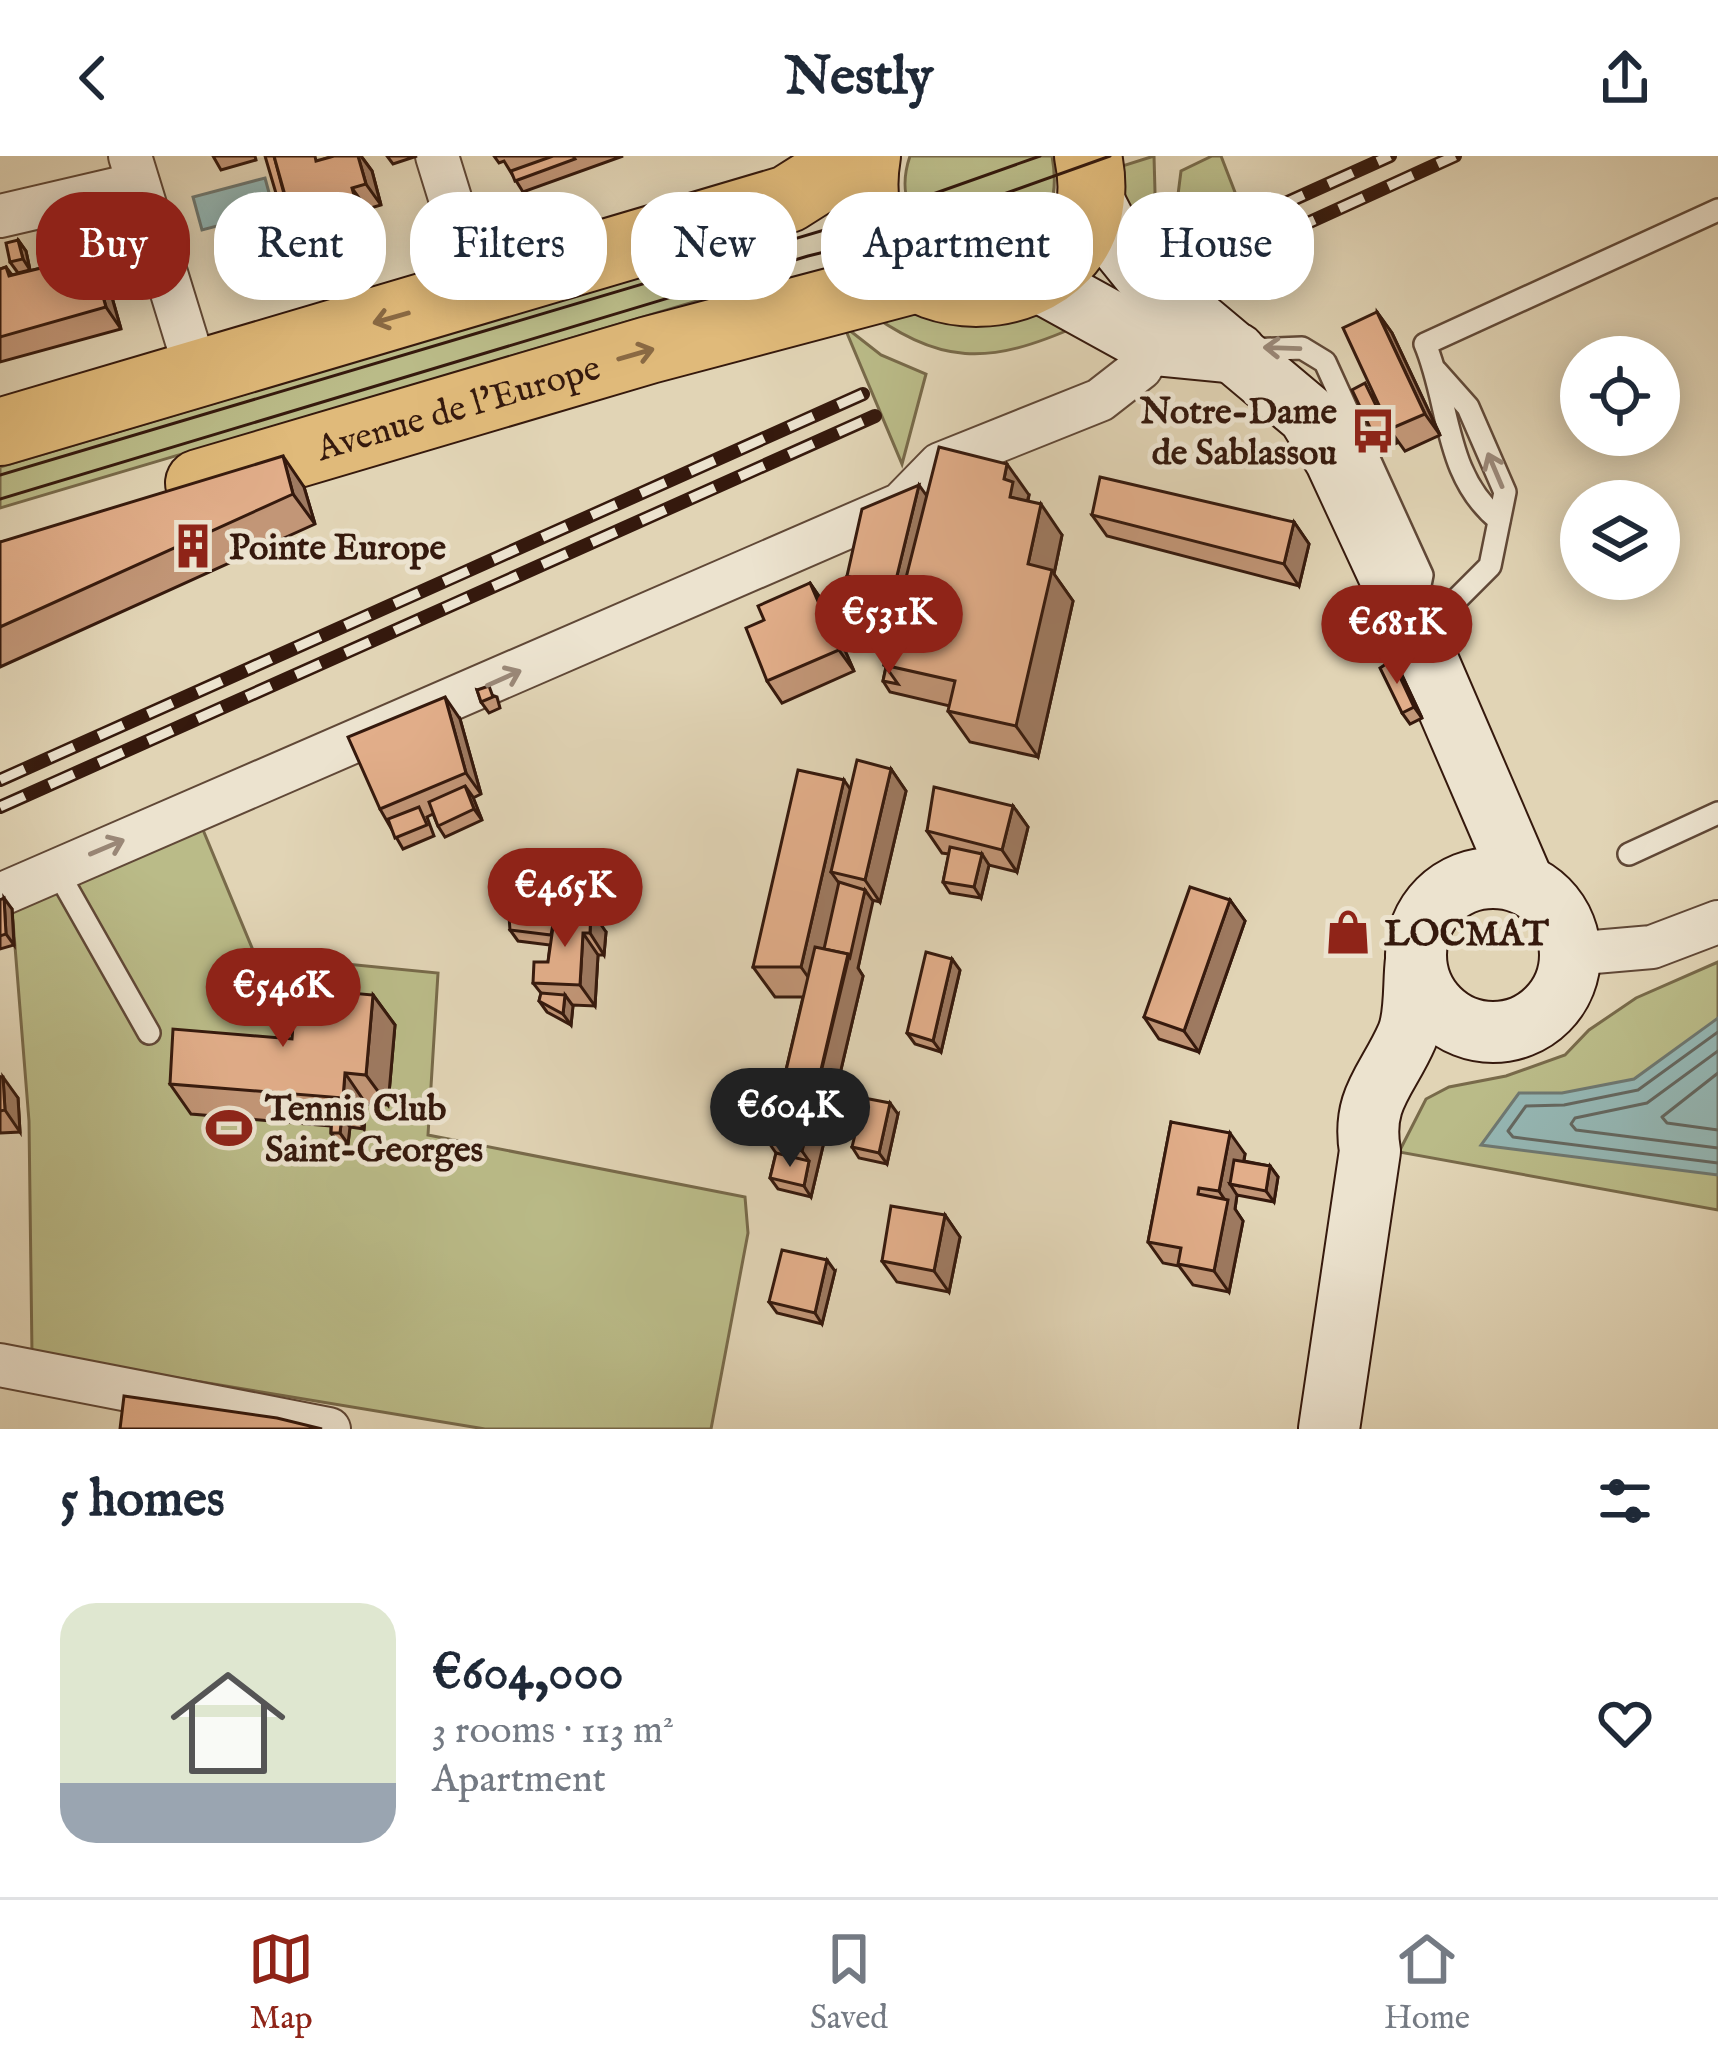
<!DOCTYPE html>
<meta charset="utf-8">
<style>
body{margin:0;font-family:"IM FELL English",serif;background:#f6f6f7;color:#1f2937;height:100vh;display:flex;flex-direction:column;font-size:45px;white-space:nowrap}
*{box-sizing:border-box;margin:0}
p{font-size:39px;color:#747a83}
.icon{flex:none;width:66px;height:66px;fill:none;stroke:currentColor;stroke-width:2;stroke-linecap:round;stroke-linejoin:round}
.map{position:relative;height:1273px;overflow:hidden}
.drawer{display:flex;flex-direction:column;background:#fff;flex:1}
.drawer>*{flex:none}
.hud{position:absolute;left:36px;top:36px;width:1647px;height:108px;display:flex;gap:24px}
.controls{position:absolute;left:1560px;top:180px;display:grid;gap:24px}
.controls a{display:grid;place-items:center;width:120px;height:120px;border-radius:50%;background:#fff;box-shadow:0 6px 30px #0003;font-size:60px}
.price{position:absolute;translate:-50% -102px;padding:0 27px;border-radius:42px;background:#8f2418;color:#fff;font-size:39px;line-height:78px;filter:drop-shadow(0 3px 6px #0008)}
.price::after{content:'';position:absolute;left:50%;top:72px;width:36px;height:27px;margin-left:-18px;background:inherit;clip-path:polygon(0 0,100% 0,50% 100%)}
.price.current{background:#222;color:#fff}
ul{padding:0;list-style:none}
li{display:flex;align-items:center;gap:36px;height:300px;padding:0 60px}
li+li{border-top:3px solid #e0e1e3}
li span{display:grid;place-items:center;flex:none;width:336px;height:240px;border-radius:36px;color:#555}
li>.icon{margin-inline-start:auto}
span .icon{width:144px;height:144px;fill:#fffc;stroke-width:1}
li b{font-size:51px}
h2{display:flex;justify-content:space-between;align-items:center;height:144px;padding:0 60px;font-size:51px}
.pill{padding:0 42px;border-radius:48px;background:#fff;box-shadow:0 6px 30px #0003;font-size:42px;line-height:108px}
.pill.current{background:#8f2418;color:#fff}
header{display:flex;justify-content:space-between;align-items:center;height:156px;padding:0 60px;background:#fff;font-size:54px;font-weight:700}
.tabs{display:flex;justify-content:space-around;align-items:center;height:168px;border-top:3px solid #e0e1e3;background:#fff;font-size:33px;color:#747a83}
.tabs a{display:grid;justify-items:center;gap:6px}
.tabs .current{color:#8f2418}
.map>svg:first-child{display:block}
.green{fill:#babb88;stroke:#786a4a;stroke-width:3}
.water{fill:#95b7b4;stroke:#6f7871;stroke-width:3}
.lines{fill:none;stroke-linecap:round;stroke-linejoin:round}
.shore{stroke:#656860;stroke-width:3}
.lane-casing{stroke:#604837;stroke-width:26}
.street-casing{stroke:#604837;stroke-width:46}
.secondary-casing{stroke:#35190d;stroke-width:64}
.primary-casing{stroke:#35190d;stroke-width:70}
.lane{stroke:#ece3cf;stroke-width:21}
.street{stroke:#ece3cf;stroke-width:42}
.secondary{stroke:#ece3cf;stroke-width:60}
.primary{stroke:#e0ba7a;stroke-width:66}
.tram{stroke:#35190d;stroke-width:3}
.rail-casing{stroke:#35190d;stroke-width:14}
.rail{stroke:#ece3cf;stroke-width:9;stroke-dasharray:27;stroke-linecap:butt}
.wall{fill:#c29677;stroke:#35190d;stroke-width:3}
.shaded-wall{fill:#9e7a61;stroke:#35190d;stroke-width:3}
.building{fill:#e2ae8a;stroke:#35190d;stroke-width:3}
.oneway{stroke:#8a6a44}
.oneway2{stroke:#9a8878}
.labels{text-anchor:middle;stroke-width:10;stroke-linejoin:round;paint-order:stroke}
.street-label{font-size:36px;fill:#35190d;stroke:#ece3cf}
.poi-label{font-size:36px;font-weight:bold;fill:#35190d;stroke:#ece3cf;text-anchor:start}
</style>
<header><svg class="icon" aria-label="back" viewBox="0 0 24 24"><path d="M15 5l-7 7 7 7"/></svg>Nestly<svg class="icon" aria-label="share" viewBox="0 0 24 24"><path d="M12 15V3M7 8l5-5 5 5M5 13v7h14v-7"/></svg></header>
<div class="map">
<svg width="1718" height="1273" viewBox="0 0 1718 1273">
<rect width="100%" height="100%" fill="#e1d4b5"/>
<filter id="stains"><feTurbulence type="fractalNoise" baseFrequency=".00167" numOctaves="4"/><feColorMatrix values="0 0 0 0 .2 0 0 0 0 .09 0 0 0 0 .02 0 0 0 .5 -.17"/></filter>
<radialGradient id="worn" r=".72"><stop offset=".6" stop-color="#630" stop-opacity="0"/><stop offset="1" stop-color="#630" stop-opacity=".3"/></radialGradient>
<g class="green">
<path d="M910 0H1052C1078 140 871 114 910 0Z"/>
<path d="M1154 0 1155 36 1146 80C1129 61 1118 38 1119 11Z"/>
<polygon points="1212,0 1221,0 1250,75 1182,98 1172,86 1181,15"/>
<polygon points="775,80 788,118 0,352 0,311"/>
<path d="M857 148 1028 155 1080 169C987 210 941 211 857 148Z"/>
<polygon points="844,170 881,199 926,218 902,308"/>
<polygon points="201,669 255,799 438,817 428,979 745,1041 748,1077 711,1273 485,1273 32,1198 29,965 12,753"/>
<polygon points="1718,806 1718,1054 1399,996 1426,943 1449,931 1506,920 1565,899 1589,874 1636,842"/>
</g>
<g class="water">
<polygon points="265,22 274,55 202,74 193,41"/>
<polygon points="1718,862 1718,1019 1481,989 1519,937 1562,937 1634,923"/>
</g>
<g class="lines">
<g class="shore">
<polyline points="1718,876 1638,934 1564,949 1526,950 1508,975 1513,981 1718,1007"/>
<polyline points="1718,895 1647,947 1575,962 1571,968 1576,974 1718,992"/>
<polyline points="1718,917 1662,961 1667,967 1718,974"/>
</g>
<g class="lane-casing">
<g id="lane">
<polyline points="1248,194 1302,192 1325,206 1422,419 1417,444"/>
<path d="M1499 364C1444 320 1450 247 1425 188L1718 54"/>
<polyline points="1423,477 1490,410 1505,336 1468,251 1436,215"/>
<polyline points="1629,698 1718,657"/>
<polyline points="56,713 149,877"/>
</g>
</g>
<g class="street-casing">
<g id="street">
<polyline points="130,0 197,218"/>
<polyline points="437,0 479,136"/>
<polyline points="0,60 138,28"/>
<polyline points="0,739 901,348 940,308 1100,244 1141,212 1154,189"/>
<polyline points="1571,798 1652,791 1718,766"/>
<polyline points="0,1209 329,1273"/>
</g>
</g>
<g class="secondary-casing">
<g id="secondary">
<polyline points="1091,40 1109,75 1152,128 1308,259 1335,303 1418,482 1524,728"/>
<polyline points="1036,124 1154,189 1236,197"/>
<circle cx="1493" cy="799" r="77"/>
<path d="M1329 1273 1370 995C1361 943 1388 924 1407 880 1416 859 1413 827 1416 804"/>
</g>
</g>
<g class="primary-casing">
<g id="primary">
<path d="M867 0C835 189 1126 176 1088 0"/>
<polyline points="0,276 788,43 856,0"/>
<path id="s1" d="M199 327 649 194 917 123"/>
</g>
</g>
<use href="#lane" class="lane"/>
<use href="#street" class="street"/>
<use href="#secondary" class="secondary"/>
<use href="#primary" class="primary"/>
<g class="tram">
<polyline points="0,319 868,61 1040,0"/>
<polyline points="0,343 808,100 878,83 1110,0"/>
</g>
<g class="rail-casing">
<g id="rail">
<polyline points="1279,50 1390,0"/>
<polyline points="1290,75 1455,0"/>
<polyline points="0,624 863,238"/>
<polyline points="0,651 875,260"/>
</g>
</g>
<use href="#rail" class="rail"/>
</g>
<g class="wall">
<polygon points="213,0 255,0 256,4 221,14"/>
<polygon points="334,0 361,0 372,15 381,49 367,53 382,106 350,114 348,133 336,137 327,128 312,107 302,71 295,60 287,62 280,51 324,3"/>
<polygon points="387,0 417,0 393,8"/>
<polygon points="494,0 623,0 523,36 504,5 499,7"/>
<polygon points="18,84 26,95 30,114 18,117 10,106"/>
<polygon points="88,88 103,110 121,173 0,206 0,113 6,111 12,119 62,107"/>
<polygon points="1377,156 1392,177 1440,279 1405,295 1390,274 1397,287 1383,293 1375,282 1373,238"/>
<polygon points="304,331 315,368 0,511 0,386"/>
<polygon points="927,339 1029,339 1028,345 1062,379 1054,418 1073,445 1038,601 970,586 948,555 950,550 890,536 883,525 886,511 884,509 892,476 889,475 882,464 885,447 861,442 847,420"/>
<polygon points="1092,359 1294,366 1309,388 1299,430 1107,380"/>
<polygon points="810,427 825,449 854,515 782,547 767,525 764,464"/>
<polygon points="1400,515 1422,562 1410,568 1402,557"/>
<polygon points="477,534 497,541 500,552 489,557 481,546"/>
<polygon points="460,563 481,638 473,642 482,664 445,681 438,670 433,658 427,661 434,680 403,693 380,653"/>
<polygon points="891,613 906,635 880,746 872,744 858,812 863,820 811,1041 778,1033 770,1022 776,997 769,987 803,841 775,841 753,811 850,634"/>
<polygon points="1013,650 1028,671 1017,716 989,709 981,742 950,737 943,726 949,698 942,697 927,675"/>
<polygon points="0,744 12,753 14,789 0,793"/>
<polygon points="1230,744 1245,765 1199,896 1159,883 1144,861"/>
<polygon points="564,753 564,756 606,776 604,799 598,799 595,850 573,849 571,869 547,856 539,845 541,837 533,827 548,806 550,789 518,785 510,774"/>
<polygon points="960,814 941,896 915,888 907,877"/>
<polygon points="373,839 395,869 388,949 366,948 364,973 350,971 348,988 339,988 331,977 331,970 191,958 170,928 292,883"/>
<polygon points="0,921 18,942 20,976 0,977"/>
<polygon points="898,958 887,1008 859,1002 852,991"/>
<polygon points="1171,966 1245,998 1244,1005 1270,1010 1278,1021 1274,1046 1237,1039 1235,1053 1243,1065 1229,1136 1193,1129 1179,1110 1163,1107 1148,1086"/>
<polygon points="945,1059 960,1081 949,1136 897,1126 882,1105"/>
<polygon points="835,1115 822,1168 777,1157 769,1146"/>
</g>
<g class="shaded-wall">
<polygon points="358,0 361,0 372,15 381,49 366,28"/>
<polygon points="352,32 367,53 382,106 367,85"/>
<polygon points="18,84 26,95 30,114 23,103"/>
<polygon points="88,88 103,110 121,173 106,151"/>
<polygon points="335,93 350,114 348,133 333,112"/>
<polygon points="1377,156 1392,177 1440,279 1425,258"/>
<polygon points="283,300 304,331 315,368 293,338"/>
<polygon points="1007,308 1029,339 1027,346 1010,341 1004,323"/>
<polygon points="919,329 934,350 909,453 894,432"/>
<polygon points="1041,348 1062,379 1054,418 1073,445 1038,601 1016,570 1028,408"/>
<polygon points="1294,366 1309,388 1299,430 1284,408"/>
<polygon points="810,427 825,449 854,515 839,494"/>
<polygon points="1392,504 1400,515 1422,562 1414,551"/>
<polygon points="445,541 460,563 481,638 466,617"/>
<polygon points="891,613 906,635 880,746 865,724"/>
<polygon points="844,624 865,655 831,716 846,737 822,841 801,811"/>
<polygon points="465,630 473,641 482,664 474,653"/>
<polygon points="1013,650 1028,671 1017,716 1002,694"/>
<polygon points="982,698 989,709 981,742 974,731"/>
<polygon points="865,734 873,745 858,812 863,820 811,1041 804,1030 809,1005 802,995"/>
<polygon points="4,742 12,753 14,789 6,778"/>
<polygon points="556,742 564,753 566,790 559,779"/>
<polygon points="1230,744 1245,765 1199,896 1184,875"/>
<polygon points="591,754 606,776 604,799 590,777"/>
<polygon points="583,777 598,799 595,850 580,829"/>
<polygon points="952,803 960,814 941,896 933,885"/>
<polygon points="373,839 395,869 388,949 366,919"/>
<polygon points="565,839 573,850 571,869 563,858"/>
<polygon points="345,917 366,948 364,973 343,942"/>
<polygon points="3,921 18,942 20,976 5,954"/>
<polygon points="890,947 898,958 887,1008 879,997"/>
<polygon points="342,960 350,971 348,988 340,977"/>
<polygon points="1230,977 1245,998 1239,1030 1230,1028 1237,1039 1235,1053 1243,1065 1229,1136 1214,1115 1227,1047 1219,1035"/>
<polygon points="1270,1010 1278,1021 1274,1046 1266,1035"/>
<polygon points="945,1059 960,1081 949,1136 934,1115"/>
<polygon points="827,1104 835,1115 822,1168 815,1157"/>
</g>
<g class="building">
<polygon points="265,0 274,0 287,49 280,51"/>
<polygon points="274,0 315,0 316,5 334,0 358,0 366,28 352,32 367,85 335,93 333,112 321,115 312,107 296,48 288,50"/>
<polygon points="553,0 573,0 575,3 515,25 511,15"/>
<polygon points="18,84 23,103 10,106 6,87"/>
<polygon points="88,88 106,151 0,181 0,113 6,111 9,120 62,107 60,96"/>
<polygon points="1377,156 1425,258 1390,273 1343,172"/>
<polygon points="1365,227 1389,276 1375,282 1352,234"/>
<polygon points="939,291 1007,308 1004,323 1013,326 1010,341 1041,348 1028,408 1052,414 1016,570 948,555 955,525 884,509"/>
<polygon points="283,300 293,338 0,471 0,386"/>
<polygon points="1100,321 1294,366 1284,408 1092,359"/>
<polygon points="919,329 894,432 847,420 862,353"/>
<polygon points="810,427 839,494 767,525 746,472 764,464 758,450"/>
<polygon points="886,439 901,442 894,467 882,464"/>
<polygon points="1392,504 1414,551 1402,557 1380,512"/>
<polygon points="886,511 898,528 883,525"/>
<polygon points="489,530 493,541 481,546 477,534"/>
<polygon points="445,541 466,617 380,653 348,581"/>
<polygon points="857,604 891,613 865,724 831,716"/>
<polygon points="798,614 844,624 801,811 753,811"/>
<polygon points="465,630 474,653 438,670 429,646"/>
<polygon points="934,631 1013,650 1002,694 927,675"/>
<polygon points="419,651 427,669 395,682 388,663"/>
<polygon points="950,691 982,698 974,731 943,726"/>
<polygon points="839,726 865,734 850,801 848,798 824,793"/>
<polygon points="1190,731 1230,744 1184,875 1144,861"/>
<polygon points="4,742 6,778 0,780 0,744"/>
<polygon points="556,742 557,757 555,757 551,779 510,774 508,747"/>
<polygon points="591,754 590,777 583,777 580,829 533,827 534,806 548,806 555,757"/>
<polygon points="815,791 848,798 802,995 769,987"/>
<polygon points="926,796 952,803 933,885 907,877"/>
<polygon points="296,832 373,839 366,919 345,917 343,942 170,928 173,873 292,883"/>
<polygon points="541,837 565,839 563,858 539,845"/>
<polygon points="0,921 3,921 5,954 0,955"/>
<polygon points="864,942 890,947 879,997 852,991"/>
<polygon points="332,960 342,960 340,977 331,977"/>
<polygon points="1171,966 1230,977 1219,1035 1199,1032 1198,1038 1228,1044 1214,1115 1178,1108 1181,1092 1148,1086"/>
<polygon points="776,997 809,1005 804,1030 770,1022"/>
<polygon points="1234,1004 1270,1010 1266,1035 1230,1028"/>
<polygon points="891,1050 945,1059 934,1115 882,1105"/>
<polygon points="782,1094 827,1104 815,1157 769,1146"/>
<polygon points="124,1240 277,1262 322,1273 120,1273"/>
</g>
<defs><path id="oneway-shaft" d="M-6 0H5M1.5-3L5.5 0L1.5 3" fill="none" stroke-width="1.6" stroke-linecap="round" stroke-linejoin="round" transform="scale(3)"/></defs>
<g class="oneway">
<use href="#oneway-shaft" transform="translate(391 162) rotate(164)"/>
<use href="#oneway-shaft" transform="translate(636 198) rotate(-16)"/>
</g>
<g class="oneway2">
<use href="#oneway-shaft" transform="translate(1282 192) rotate(-178)"/>
<use href="#oneway-shaft" transform="translate(1495 314) rotate(-113)"/>
<use href="#oneway-shaft" transform="translate(504 522) rotate(-24)"/>
<use href="#oneway-shaft" transform="translate(107 691) rotate(-23)"/>
</g>
<defs>
<g id="bus-bare" transform="scale(3.6)"><path d="M-5-6H5V4H4V6H2V4H-2V6H-4V4H-5ZM-3.5-4V0h7V-4ZM-3.5 1.2v1.5H-2V1.2ZM2 1.2v1.5H3.5V1.2Z" fill="#8f2418" stroke="#ece3cf" stroke-width="2.5" paint-order="stroke"/></g>
<g id="building-bare" transform="scale(3.6)"><path d="M-4-6H4V6H1V3H-1V6H-4ZM-2.5-4.3h1.7v1.8h-1.7ZM.8-4.3h1.7v1.8H.8ZM-2.5-1h1.7V.8h-1.7ZM.8-1h1.7V.8H.8Z" fill="#8f2418" stroke="#ece3cf" stroke-width="2.5" paint-order="stroke"/></g>
<g id="shop-bare" transform="scale(3.6)"><path d="M-5-2.5h2.3a2.7 3.5 0 0 1 5.4 0H5L5.5 6h-11ZM-1.5-2.5h3a1.5 2.3 0 0 0-3 0Z" fill="#8f2418" stroke="#ece3cf" stroke-width="2.5" paint-order="stroke"/></g>
<g id="stadium-bare" transform="scale(3.6)"><path d="M0-5a6.5 5 0 1 0 0 10a6.5 5 0 1 0 0-10ZM-3.5-1.8h7v3.6h-7Z" fill="#8f2418" stroke="#ece3cf" stroke-width="2.5" paint-order="stroke"/></g>
</defs>
<g fill-rule="evenodd">
<use href="#bus-bare" x="1373" y="275"/>
<use href="#building-bare" x="193" y="390"/>
<use href="#shop-bare" x="1348" y="776"/>
<use href="#stadium-bare" x="229" y="972"/>
</g>
<g class="labels">
<g class="street-label">
<text dy="13" stroke="none"><textPath href="#s1" startOffset="270">Avenue de l'Europe</textPath></text>
</g>
<g class="poi-label">
<text x="1337" y="267" text-anchor="end">Notre-Dame<tspan x="1337" dy="41">de Sablassou</tspan></text>
<text x="229" y="403">Pointe Europe</text>
<text x="1384" y="789">LOCMAT</text>
<text x="265" y="964">Tennis Club<tspan x="265" dy="41">Saint-Georges</tspan></text>
</g>
</g>
<rect width="100%" height="100%" filter="url(#stains)"/>
<rect width="100%" height="100%" fill="url(#worn)"/>
</svg>
<div class="controls">
<a><svg class="icon" aria-label="locate" viewBox="0 0 24 24"><circle cx="12" cy="12" r="6"/><path d="M12 2v4M12 18v4M2 12h4M18 12h4"/></svg></a>
<a><svg class="icon" aria-label="layers" viewBox="0 0 24 24"><path d="M12 4l9 5-9 5-9-5zM3 14l9 5 9-5"/></svg></a>
</div>
<b class="price" style="left:889px;top:521px">€531K</b>
<b class="price" style="left:1397px;top:531px">€681K</b>
<b class="price" style="left:565px;top:794px">€465K</b>
<b class="price" style="left:283px;top:894px">€546K</b>
<b class="price current" style="left:790px;top:1014px">€604K</b>
<div class="hud">
<a class="pill current">Buy</a>
<a class="pill">Rent</a>
<a class="pill">Filters</a>
<a class="pill">New</a>
<a class="pill">Apartment</a>
<a class="pill">House</a>
</div>
</div>
<section class="drawer">
<h2>5 homes<svg class="icon" aria-label="filters" viewBox="0 0 24 24"><path d="M4 7h16M4 17h16"/><circle cx="9" cy="7" r="2"/><circle cx="15" cy="17" r="2"/></svg></h2>
<ul>
<li><span style="background:linear-gradient(#dfe7d0 75%,#9aa5b1 0)"><svg class="icon" aria-label="home" viewBox="0 0 24 24"><path d="M3 11l9-7 9 7M6 9v11h12V9"/></svg></span><div><b>€604,000</b><p>3 rooms · 113 m²</p><p>Apartment</p></div><svg class="icon" aria-label="heart" viewBox="0 0 24 24"><path d="M12 20l-8-8c-3-5 5-10 8-4 3-6 11-1 8 4z"/></svg></li>
</ul>
</section>
<nav class="tabs">
<a class="current"><svg class="icon" aria-label="map" viewBox="0 0 24 24"><path d="M3 6l6-2 6 2 6-2v14l-6 2-6-2-6 2zM9 4v14M15 6v14"/></svg>Map</a>
<a><svg class="icon" aria-label="saved" viewBox="0 0 24 24"><path d="M7 4h10v16l-5-4-5 4z"/></svg>Saved</a>
<a><svg class="icon" aria-label="home" viewBox="0 0 24 24"><path d="M3 11l9-7 9 7M6 9v11h12V9"/></svg>Home</a>
</nav>
